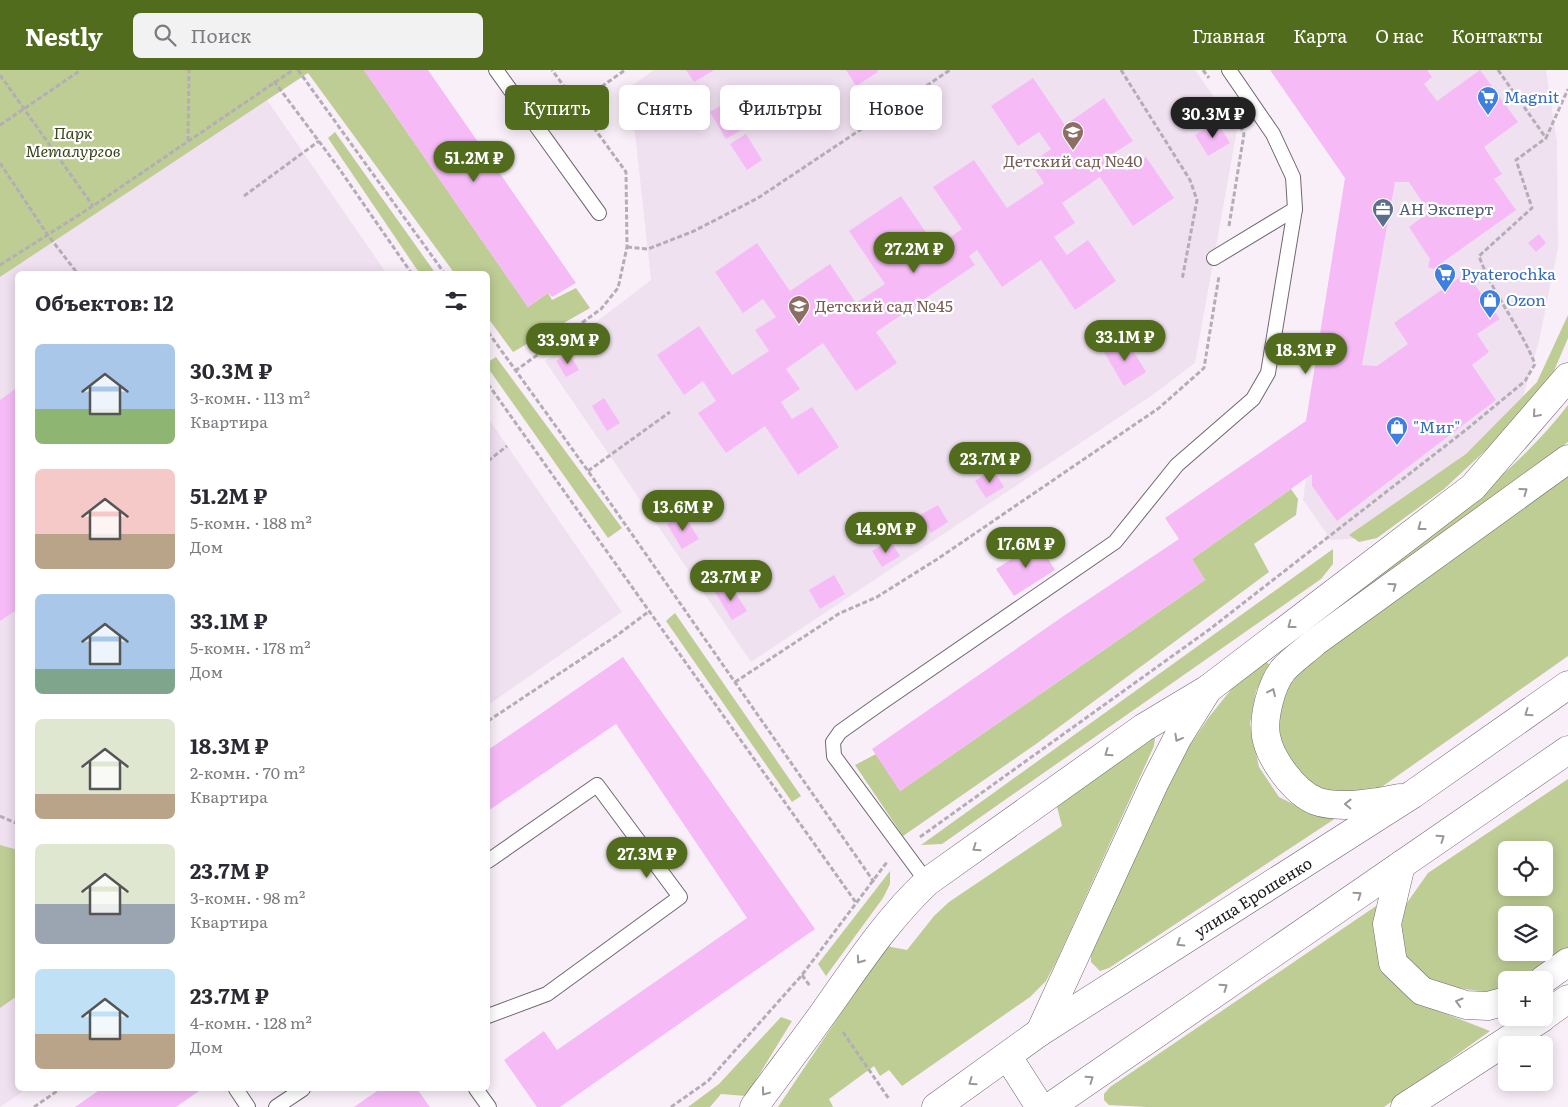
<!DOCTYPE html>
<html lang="ru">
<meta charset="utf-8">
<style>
body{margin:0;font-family:Literata,serif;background:#f2f2f3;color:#2b2b33;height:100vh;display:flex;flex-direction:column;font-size:19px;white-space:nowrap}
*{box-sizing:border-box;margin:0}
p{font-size:16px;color:#7c7c81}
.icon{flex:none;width:28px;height:28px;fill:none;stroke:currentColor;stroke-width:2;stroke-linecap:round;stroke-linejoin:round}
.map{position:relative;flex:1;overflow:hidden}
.sheet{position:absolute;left:15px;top:201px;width:475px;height:820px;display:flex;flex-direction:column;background:#fff;border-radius:8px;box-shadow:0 2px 12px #0003}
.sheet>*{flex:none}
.banner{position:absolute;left:505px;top:15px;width:475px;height:45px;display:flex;gap:10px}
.controls{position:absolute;left:1498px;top:771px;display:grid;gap:10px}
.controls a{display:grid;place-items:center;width:55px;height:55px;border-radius:8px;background:#fff;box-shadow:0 2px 12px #0003;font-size:25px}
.price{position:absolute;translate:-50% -42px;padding:0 11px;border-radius:18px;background:#526c1e;color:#fff;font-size:16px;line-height:32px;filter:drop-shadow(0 1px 2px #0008)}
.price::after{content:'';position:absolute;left:50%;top:30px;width:15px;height:11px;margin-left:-8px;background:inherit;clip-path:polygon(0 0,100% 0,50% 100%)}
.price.current{background:#222;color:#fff}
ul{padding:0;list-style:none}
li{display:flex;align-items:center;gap:15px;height:125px;padding:0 20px}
li span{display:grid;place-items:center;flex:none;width:140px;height:100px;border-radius:8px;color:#555}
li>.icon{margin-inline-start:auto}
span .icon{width:60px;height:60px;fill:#fffc;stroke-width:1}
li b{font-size:21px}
h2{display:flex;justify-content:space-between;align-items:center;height:60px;padding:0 20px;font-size:21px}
.pill{padding:0 18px;border-radius:8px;background:#fff;box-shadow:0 2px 12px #0003;font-size:18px;line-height:45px}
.pill.current{background:#526c1e;color:#fff}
header{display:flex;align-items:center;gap:30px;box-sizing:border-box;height:70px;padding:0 25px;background:#526c1e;color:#fff}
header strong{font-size:24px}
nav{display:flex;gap:28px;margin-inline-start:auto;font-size:18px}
.search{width:350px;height:45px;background:#f2f2f3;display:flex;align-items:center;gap:12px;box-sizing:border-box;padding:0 18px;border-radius:8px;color:#7c7c81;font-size:19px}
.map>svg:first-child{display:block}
.built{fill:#f0e1f0}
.green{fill:#bdcd94;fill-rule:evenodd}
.building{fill:#f6bbf7}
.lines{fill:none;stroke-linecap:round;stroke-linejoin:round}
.lane-casing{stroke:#6f676f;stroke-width:16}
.street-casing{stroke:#6f676f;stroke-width:29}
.secondary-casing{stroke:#6f676f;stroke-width:29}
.path{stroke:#b5adb5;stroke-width:3;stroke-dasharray:5 2.5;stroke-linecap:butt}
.lane{stroke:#fff;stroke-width:14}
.street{stroke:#fff;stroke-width:28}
.secondary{stroke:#fff;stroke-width:28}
.oneway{stroke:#999899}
.labels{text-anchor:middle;stroke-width:4.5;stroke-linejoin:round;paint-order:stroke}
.shop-label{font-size:16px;fill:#366cbe;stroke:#fff;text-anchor:start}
.park-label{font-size:16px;font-style:italic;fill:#3b451c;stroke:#fff}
.education-label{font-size:16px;fill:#785e54;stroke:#fff}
.service-label{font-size:16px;fill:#4e5e75;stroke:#fff;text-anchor:start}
.street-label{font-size:16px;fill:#1c191c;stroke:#fff}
</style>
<header>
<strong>Nestly</strong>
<div class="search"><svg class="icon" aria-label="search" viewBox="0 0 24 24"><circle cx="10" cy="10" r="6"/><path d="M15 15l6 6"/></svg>Поиск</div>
<nav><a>Главная</a><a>Карта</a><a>О нас</a><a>Контакты</a></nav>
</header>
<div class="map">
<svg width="1568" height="1037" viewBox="0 0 1568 1037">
<rect width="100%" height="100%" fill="#f9eff9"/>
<g class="built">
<polygon points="654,0 1195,0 1237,60 1195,293 1154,324 751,592 545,291 651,210 630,17"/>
<polygon points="1323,0 1546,0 1557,72 1558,178 1539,271 1519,341 1365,468 1331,470 1303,430 1307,400 1392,95"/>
<polygon points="267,30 387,204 18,204 18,1019 27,1019 0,1037 0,207"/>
<polygon points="488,348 622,542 488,635"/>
</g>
<g class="green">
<polygon points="0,0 364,0 528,237 548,223 552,230 576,218 590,238 513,282 488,248 488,204 455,204 308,3 0,207"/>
<polygon points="335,62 436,204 420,204 328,68"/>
<polygon points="1568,245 1568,268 1548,315 1517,351 1444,419 1377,468 1359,472 1349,465 1466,384 1537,312"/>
<polygon points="496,287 622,458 608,468 488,298 488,292"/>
<path d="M1568 335V372L1350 531 1347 526C1423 467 1509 412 1568 335Z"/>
<polygon points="1568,401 1568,586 1383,716 1357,725 1333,724 1312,714 1296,702 1276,663 1285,619 1330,572"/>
<polygon points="1291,419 1298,429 1296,445 1254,474 1269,502 1036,674 903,766 855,695 876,684 900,721 1205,510 1192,489"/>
<polygon points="1333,479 1333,494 1321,509 942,774 921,775"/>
<polygon points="675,543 801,726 792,732 666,551"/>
<polygon points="1265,591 1270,595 1256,621 1250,654 1259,697 1279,727 1307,741 1339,746 1109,898 1100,901 1091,892 1091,881 1181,688 1209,647 1238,611"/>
<polygon points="1150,666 1155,668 1154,676 1057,890 1046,911 1030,927 902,1016 889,1000 880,1006 874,996 829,1029 833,1037 778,1037 886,876 907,880 934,846 949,832 1062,756 1056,733"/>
<path d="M1568 709V881L1527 910H1506V920L1494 923 1444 916 1411 899 1398 870 1404 837 1428 803ZM1506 780H1544V818H1506ZM1506 845H1544V882H1506Z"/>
<polygon points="0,775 18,780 17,926 0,938"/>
<polygon points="890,801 890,814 883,828 826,906 818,894"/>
<polygon points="1376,836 1376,864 1426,936 1490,961 1384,1037 1147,1037 1109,1035 1104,1030 1104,1024 1110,1017"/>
<polygon points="781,947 792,951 746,1026 721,1024 710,1037 688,1037 719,1014"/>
</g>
<g class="building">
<polygon points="364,0 428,0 576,213 552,227 548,223 528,237"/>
<polygon points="686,0 714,0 694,12"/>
<polygon points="846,0 877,0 878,2 856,16"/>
<polygon points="1270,0 1427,0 1432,7 1424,14 1437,31 1480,0 1518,52 1484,77 1502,104 1494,109 1516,140 1433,199 1428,197 1430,189 1409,157 1429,142 1409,112 1395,112 1362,295 1377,296 1408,274 1394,253 1466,203 1500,249 1477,264 1489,282 1472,295 1496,330 1337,451 1312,416 1312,404 1192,489 1205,510 900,721 872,679 1065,545 1179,469 1165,448 1306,351 1345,108"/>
<polygon points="1033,8 1065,55 1104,28 1133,71 1114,83 1126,101 1146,87 1174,128 1133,156 1100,107 1062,133 1075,153 1054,167 1067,185 1088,170 1116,211 1075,240 1041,190 1002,217 977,180 969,186 975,195 876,262 897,293 856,321 823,273 786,299 800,319 781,332 792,349 812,337 839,377 798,405 765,356 726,383 698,343 716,331 703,311 684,325 657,285 699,256 732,305 769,281 755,260 776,247 763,229 743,243 715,202 757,173 790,221 830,194 856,233 885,214 849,161 901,126 936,177 962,159 933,117 974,90 1007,138 1044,113 1031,93 1051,79 1039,62 1018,76 991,36"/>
<polygon points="725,33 741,60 726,69 710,42"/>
<polygon points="1217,52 1230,73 1208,86 1195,65"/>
<polygon points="746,64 762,90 747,100 730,74"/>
<polygon points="1539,164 1546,173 1536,182 1528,173"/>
<polygon points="1126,269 1146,302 1124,316 1104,282"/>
<polygon points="569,283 579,300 566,307 556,291"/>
<polygon points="18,317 18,539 0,551 0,330"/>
<polygon points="604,328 620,353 607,361 592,336"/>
<polygon points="993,399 1004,417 986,428 975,411"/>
<polygon points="938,435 948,452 931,463 920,445"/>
<polygon points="683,444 699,469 682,479 667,454"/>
<polygon points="890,470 900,486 882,497 872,481"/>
<polygon points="1038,472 1055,500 1014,526 996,499"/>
<polygon points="834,505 845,524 820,539 809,520"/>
<polygon points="729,513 747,541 732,550 715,522"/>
<polygon points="623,587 815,859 560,1037 537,1037 504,990 544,961 557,980 747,848 616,654 488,741 488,680"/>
<polygon points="101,1019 202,1019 176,1037 75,1037"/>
<polygon points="380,1019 417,1019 430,1037 354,1037"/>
</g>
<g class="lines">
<g class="lane-casing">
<g id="lane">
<polyline points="496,0 599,143"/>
<polyline points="1214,188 1295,139"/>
<polyline points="488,791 597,715 680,827 547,924 488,946"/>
<polyline points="927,812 834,686 833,672 840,662 878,635 1115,472 1177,395 1253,329 1268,303 1295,139 1293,107 1273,64 1229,0"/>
<polyline points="236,1019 248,1037"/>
<polyline points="476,1019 489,1037"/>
<polyline points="276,1037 303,1019"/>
</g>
</g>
<g class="street-casing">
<path id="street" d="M754 1037C778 1004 803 972 827 938 859 893 886 851 927 812L1143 658 1208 619"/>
</g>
<g class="secondary-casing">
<g id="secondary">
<path d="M1400 728C1378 733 1337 739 1316 731 1294 722 1270 689 1266 666 1263 647 1271 615 1283 600 1292 590 1305 581 1315 572L1568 389"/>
<polyline points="1401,795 1387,854 1393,893 1422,921 1466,935 1488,936 1506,931"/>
<polyline points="1543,910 1568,892"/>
<polyline points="1544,946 1568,929"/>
<polyline points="1040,962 1154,714 1178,667 1208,619 1473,417 1568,307"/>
<polyline points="1008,987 1040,1037"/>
<polyline points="936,1037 1040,962 1413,724 1568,615"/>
<polyline points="1050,1037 1568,680"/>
<polyline points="1405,1037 1542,948"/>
</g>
</g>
<g class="path">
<polyline points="298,0 445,204"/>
<polyline points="1121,0 1190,110 1197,130 1182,210"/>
<polyline points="1203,0 1209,8"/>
<polyline points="1498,0 1546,68 1568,19"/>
<polyline points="0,5 93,136"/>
<polyline points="274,11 338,97 412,204"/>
<polyline points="577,34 625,0"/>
<polyline points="0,55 81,0"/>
<polyline points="188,71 189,0"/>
<polyline points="0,93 47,164 78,204"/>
<polyline points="244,126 319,71"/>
<polyline points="1229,156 1244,64 1241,57"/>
<polyline points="627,177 648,179 694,161 758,128 950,0"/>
<polyline points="0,195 93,136 293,0"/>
<polyline points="488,262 588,401 874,812"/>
<polyline points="515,301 601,239 618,218 627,177 626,102 552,0"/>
<polyline points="488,314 857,834"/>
<polyline points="488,391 507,376"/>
<polyline points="588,401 670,342"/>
<polyline points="735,612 840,543 877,527 939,488 1159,338 1204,298 1219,206"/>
<polyline points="488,651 616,566 648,542"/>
<polyline points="0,746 18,754"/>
<path d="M920 767 1210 559 1467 359 1525 311 1535 294C1520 256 1493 225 1479 186L1532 138 1516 90 1546 68"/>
<polyline points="802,905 810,916"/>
<polyline points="843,962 889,1029"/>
<polyline points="34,1037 60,1019"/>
<polyline points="671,1037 708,1011 802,905 887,792"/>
</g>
<use href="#lane" class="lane"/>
<use href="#street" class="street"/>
<use href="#secondary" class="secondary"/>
</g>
<defs><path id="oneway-chevron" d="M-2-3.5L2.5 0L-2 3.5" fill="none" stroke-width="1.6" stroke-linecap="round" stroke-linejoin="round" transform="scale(1.25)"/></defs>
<g class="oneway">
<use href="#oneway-chevron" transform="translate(1536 344) rotate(131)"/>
<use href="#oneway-chevron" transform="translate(1524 421) rotate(-36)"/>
<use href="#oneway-chevron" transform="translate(1421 457) rotate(143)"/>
<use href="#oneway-chevron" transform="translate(1393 516) rotate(-36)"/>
<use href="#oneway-chevron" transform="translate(1291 555) rotate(143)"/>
<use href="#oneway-chevron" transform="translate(1272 622) rotate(-65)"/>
<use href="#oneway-chevron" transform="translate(1528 643) rotate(145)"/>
<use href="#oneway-chevron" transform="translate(1178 668) rotate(119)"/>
<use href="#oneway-chevron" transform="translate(1108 683) rotate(145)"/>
<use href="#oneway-chevron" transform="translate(1348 734) rotate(-179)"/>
<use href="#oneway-chevron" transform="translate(1441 768) rotate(-35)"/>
<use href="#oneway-chevron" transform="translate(976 778) rotate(145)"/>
<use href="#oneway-chevron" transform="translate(1358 825) rotate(-35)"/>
<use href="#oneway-chevron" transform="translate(1180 873) rotate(148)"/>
<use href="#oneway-chevron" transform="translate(860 890) rotate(125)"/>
<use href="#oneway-chevron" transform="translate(1224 917) rotate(-35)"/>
<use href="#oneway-chevron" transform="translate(1459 932) rotate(-164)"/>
<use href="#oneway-chevron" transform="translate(1090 1009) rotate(-35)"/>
<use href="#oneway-chevron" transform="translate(972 1012) rotate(145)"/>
<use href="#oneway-chevron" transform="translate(765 1022) rotate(127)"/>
</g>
<defs>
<g id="supermarket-pin" transform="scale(1.125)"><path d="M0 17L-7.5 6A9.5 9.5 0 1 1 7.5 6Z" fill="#3f7fe0" stroke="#fff"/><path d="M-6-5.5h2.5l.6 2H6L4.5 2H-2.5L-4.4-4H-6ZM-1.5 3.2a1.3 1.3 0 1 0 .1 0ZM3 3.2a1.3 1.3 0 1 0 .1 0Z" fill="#fff"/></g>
<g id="school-pin" transform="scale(1.125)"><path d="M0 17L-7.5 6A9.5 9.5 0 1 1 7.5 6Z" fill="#8d6e63" stroke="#fff"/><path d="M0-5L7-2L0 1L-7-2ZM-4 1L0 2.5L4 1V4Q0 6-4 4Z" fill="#fff"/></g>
<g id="office-pin" transform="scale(1.125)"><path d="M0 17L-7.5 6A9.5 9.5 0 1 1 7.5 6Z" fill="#5c6f8a" stroke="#fff"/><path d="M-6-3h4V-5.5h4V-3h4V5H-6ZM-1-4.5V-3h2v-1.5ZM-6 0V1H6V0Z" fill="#fff"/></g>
<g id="shop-pin" transform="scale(1.125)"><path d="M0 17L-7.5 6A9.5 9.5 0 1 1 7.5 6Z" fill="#3f7fe0" stroke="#fff"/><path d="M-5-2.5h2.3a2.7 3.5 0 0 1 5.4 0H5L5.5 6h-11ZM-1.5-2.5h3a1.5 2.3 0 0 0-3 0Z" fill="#fff"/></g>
</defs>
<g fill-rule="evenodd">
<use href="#supermarket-pin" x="1488" y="27"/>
<use href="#school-pin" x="1073" y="62"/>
<use href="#office-pin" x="1383" y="139"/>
<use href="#supermarket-pin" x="1445" y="204"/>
<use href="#shop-pin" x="1490" y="230"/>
<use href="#school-pin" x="799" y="236"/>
<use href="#shop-pin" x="1397" y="357"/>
</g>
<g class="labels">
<g class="shop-label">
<text x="1504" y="33">Magnit</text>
<text x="1461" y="210">Pyaterochka</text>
<text x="1506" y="236">Ozon</text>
<text x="1413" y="363">"Миг"</text>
</g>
<g class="park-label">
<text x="73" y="69">Парк<tspan x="73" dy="18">Металургов</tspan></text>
</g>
<g class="education-label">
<text x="1073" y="97">Детский сад №40</text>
<text x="815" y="242" text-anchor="start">Детский сад №45</text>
</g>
<g class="service-label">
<text x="1399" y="145">АН Эксперт</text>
</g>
<g class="street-label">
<text transform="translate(1253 827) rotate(-32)" y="6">улица Ерошенко</text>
</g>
</g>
</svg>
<div class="controls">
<a><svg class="icon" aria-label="locate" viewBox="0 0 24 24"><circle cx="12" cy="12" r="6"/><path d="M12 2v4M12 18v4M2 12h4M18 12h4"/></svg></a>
<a><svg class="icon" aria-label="layers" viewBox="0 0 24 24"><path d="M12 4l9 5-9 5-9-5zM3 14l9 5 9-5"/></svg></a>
<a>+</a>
<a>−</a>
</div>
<b class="price current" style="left:1213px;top:69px">30.3M ₽</b>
<b class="price" style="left:474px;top:113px">51.2M ₽</b>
<b class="price" style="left:914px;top:204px">27.2M ₽</b>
<b class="price" style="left:1125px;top:292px">33.1M ₽</b>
<b class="price" style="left:568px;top:295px">33.9M ₽</b>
<b class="price" style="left:1306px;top:305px">18.3M ₽</b>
<b class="price" style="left:990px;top:414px">23.7M ₽</b>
<b class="price" style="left:683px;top:462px">13.6M ₽</b>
<b class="price" style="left:886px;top:484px">14.9M ₽</b>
<b class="price" style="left:1026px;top:499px">17.6M ₽</b>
<b class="price" style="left:731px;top:532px">23.7M ₽</b>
<b class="price" style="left:647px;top:809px">27.3M ₽</b>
<div class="banner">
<a class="pill current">Купить</a>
<a class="pill">Снять</a>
<a class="pill">Фильтры</a>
<a class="pill">Новое</a>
</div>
<section class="sheet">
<h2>Объектов: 12<svg class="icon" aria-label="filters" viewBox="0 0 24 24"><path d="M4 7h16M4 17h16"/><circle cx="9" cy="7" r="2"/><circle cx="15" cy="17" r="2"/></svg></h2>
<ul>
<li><span style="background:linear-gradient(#a9c7e8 65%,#8fb573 0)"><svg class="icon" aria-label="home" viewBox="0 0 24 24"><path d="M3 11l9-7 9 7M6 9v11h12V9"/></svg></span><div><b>30.3M ₽</b><p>3-комн. · 113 m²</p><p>Квартира</p></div></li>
<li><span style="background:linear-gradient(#f6c9c9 65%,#b9a48a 0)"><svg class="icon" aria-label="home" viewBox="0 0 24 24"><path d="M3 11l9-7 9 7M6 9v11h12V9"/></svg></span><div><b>51.2M ₽</b><p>5-комн. · 188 m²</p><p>Дом</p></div></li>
<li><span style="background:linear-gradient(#a9c7e8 75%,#7fa58c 0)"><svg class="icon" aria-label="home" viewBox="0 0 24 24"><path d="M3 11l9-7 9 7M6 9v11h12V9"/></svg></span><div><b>33.1M ₽</b><p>5-комн. · 178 m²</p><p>Дом</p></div></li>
<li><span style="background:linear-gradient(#dfe7d0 75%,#b9a48a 0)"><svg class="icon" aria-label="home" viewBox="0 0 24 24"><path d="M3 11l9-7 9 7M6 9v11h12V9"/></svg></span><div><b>18.3M ₽</b><p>2-комн. · 70 m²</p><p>Квартира</p></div></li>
<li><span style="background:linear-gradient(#dfe7d0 60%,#9aa5b1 0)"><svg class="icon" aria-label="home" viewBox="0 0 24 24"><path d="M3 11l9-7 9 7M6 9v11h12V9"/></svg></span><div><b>23.7M ₽</b><p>3-комн. · 98 m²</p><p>Квартира</p></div></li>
<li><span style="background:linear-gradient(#bfe0f5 65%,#b9a48a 0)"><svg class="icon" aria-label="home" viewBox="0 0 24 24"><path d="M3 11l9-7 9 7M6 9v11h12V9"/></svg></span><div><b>23.7M ₽</b><p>4-комн. · 128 m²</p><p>Дом</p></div></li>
</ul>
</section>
</div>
